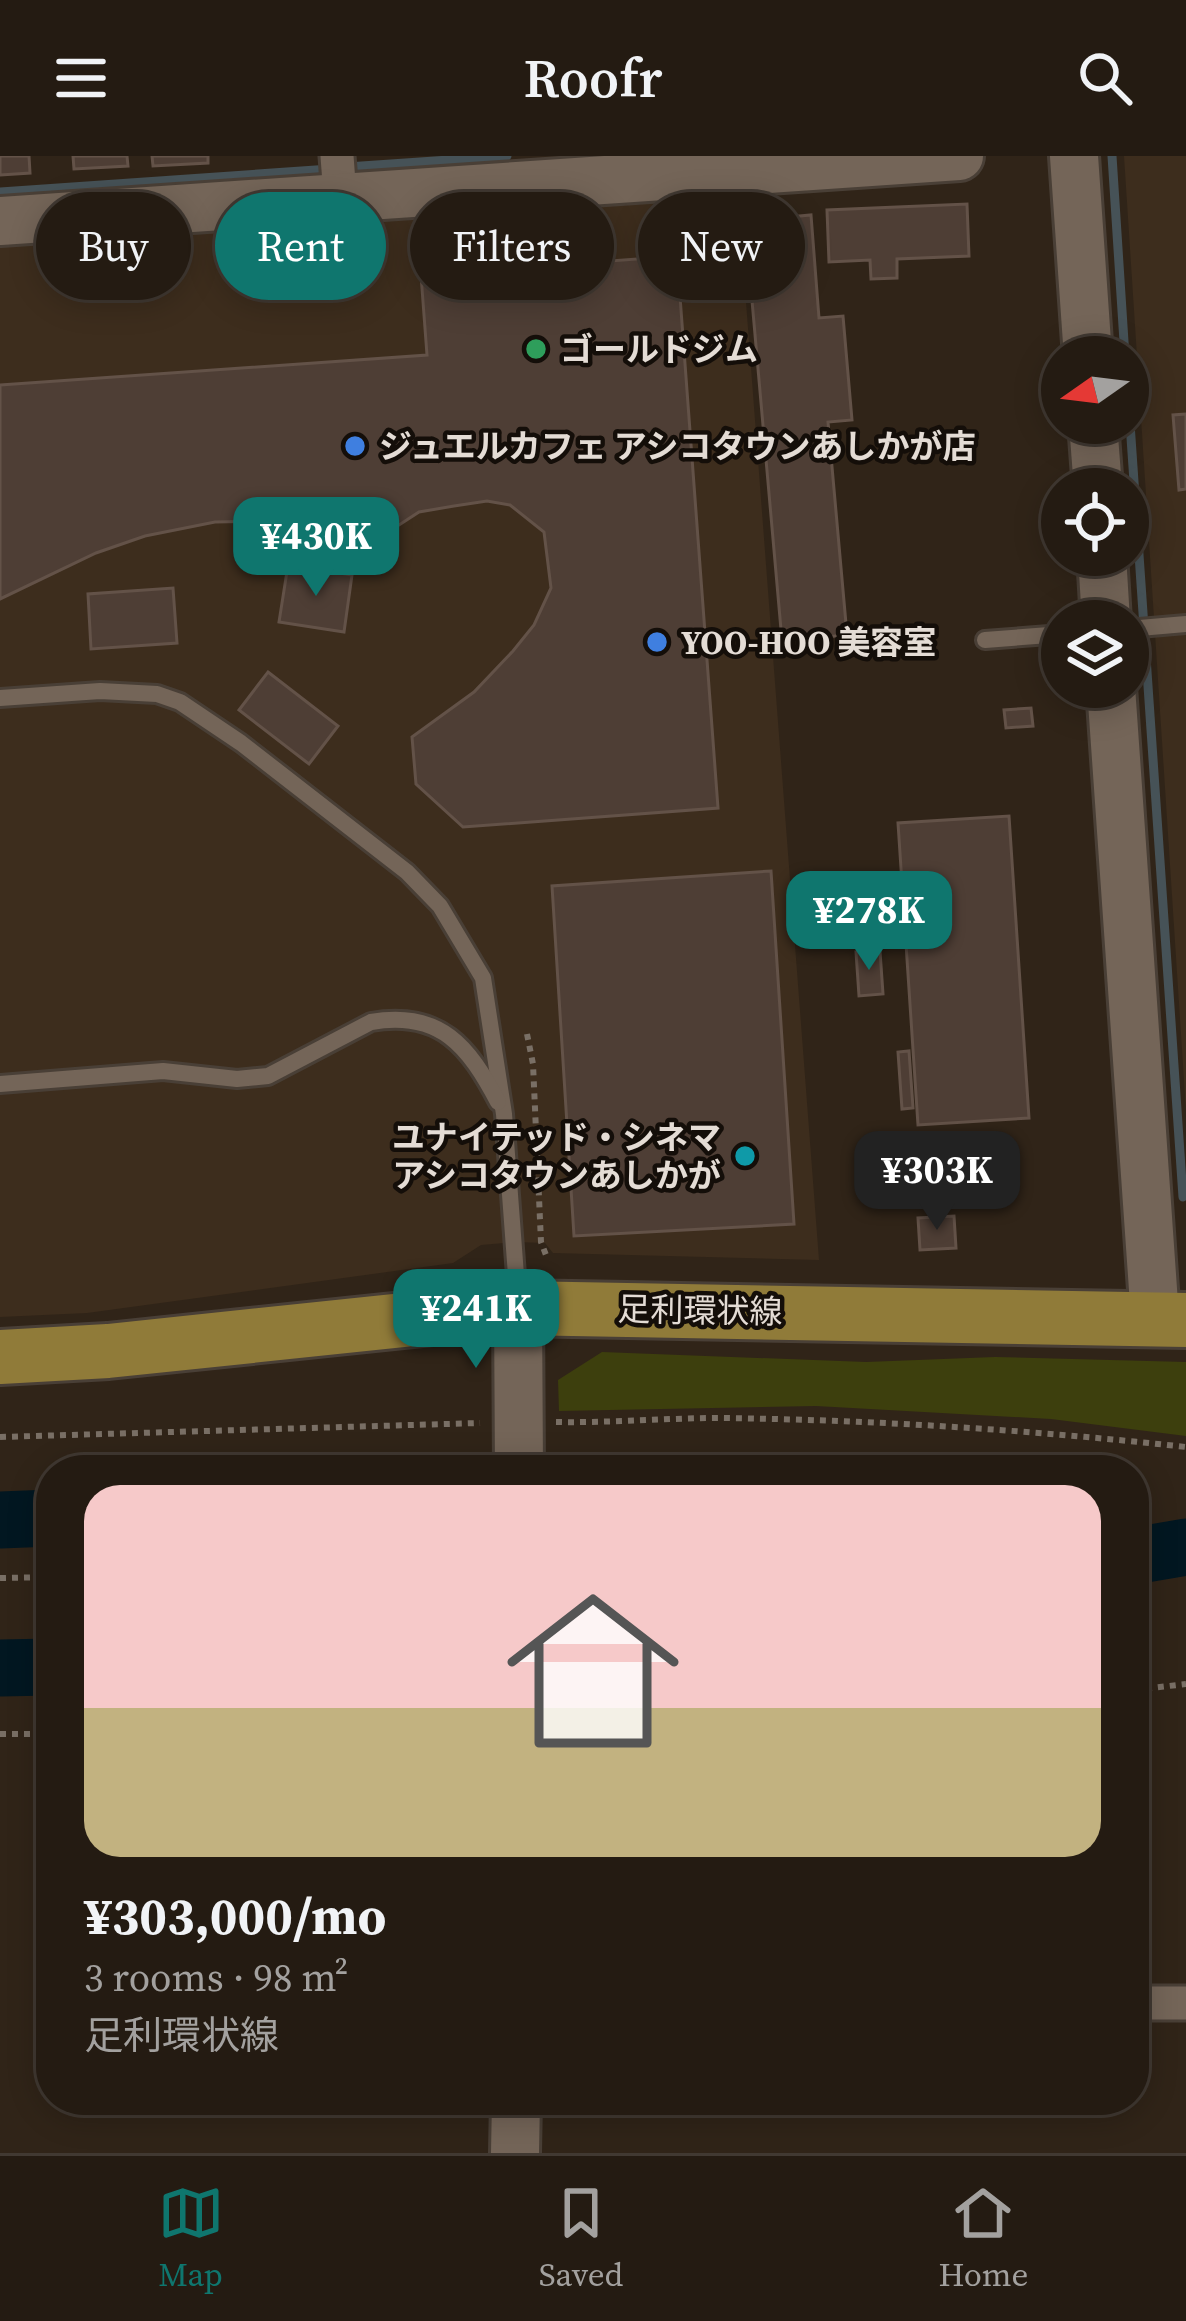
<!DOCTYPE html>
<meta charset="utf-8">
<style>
body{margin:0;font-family:"Source Serif 4","Noto Sans JP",serif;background:#2c241b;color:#f1f3f6;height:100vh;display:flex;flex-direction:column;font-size:45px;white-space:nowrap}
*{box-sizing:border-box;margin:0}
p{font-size:39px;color:#a3a19f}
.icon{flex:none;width:66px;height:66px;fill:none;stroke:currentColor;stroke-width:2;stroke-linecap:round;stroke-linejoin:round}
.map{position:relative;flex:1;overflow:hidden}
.side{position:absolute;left:36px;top:1299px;width:1113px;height:660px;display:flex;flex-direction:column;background:#241b12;border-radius:48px;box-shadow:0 6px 30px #0003,0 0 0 3px #413932}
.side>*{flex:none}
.banner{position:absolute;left:36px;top:36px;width:1116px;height:108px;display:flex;gap:24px}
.needle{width:78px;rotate:256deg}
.controls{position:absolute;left:1041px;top:180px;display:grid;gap:24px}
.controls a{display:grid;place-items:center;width:108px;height:108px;border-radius:50%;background:#241b12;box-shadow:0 6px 30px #0003,0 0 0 3px #413932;font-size:60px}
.price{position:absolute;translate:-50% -102px;padding:0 27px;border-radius:24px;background:#0f766e;color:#fff;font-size:39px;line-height:78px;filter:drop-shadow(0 3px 6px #0008)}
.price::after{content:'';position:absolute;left:50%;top:72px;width:36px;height:27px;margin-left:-18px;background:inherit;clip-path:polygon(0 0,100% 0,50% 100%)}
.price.on{background:#222;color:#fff}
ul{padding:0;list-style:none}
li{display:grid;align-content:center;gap:24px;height:636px;padding:0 48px}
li+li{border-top:3px solid #413932}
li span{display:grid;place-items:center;height:372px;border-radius:36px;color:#555}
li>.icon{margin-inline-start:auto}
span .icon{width:216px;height:216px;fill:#fffc;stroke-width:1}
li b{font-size:51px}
.tag{padding:0 42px;border-radius:54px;background:#241b12;box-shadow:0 6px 30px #0003,0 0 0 3px #413932;font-size:42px;line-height:108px}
.tag.on{background:#0f766e;color:#fff}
header{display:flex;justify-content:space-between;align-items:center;height:156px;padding:0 48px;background:#241b12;font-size:54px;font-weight:600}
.dock{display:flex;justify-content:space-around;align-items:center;height:168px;border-top:3px solid #413932;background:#241b12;font-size:33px;color:#a3a19f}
.dock a{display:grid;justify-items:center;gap:6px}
.dock .on{color:#0f766e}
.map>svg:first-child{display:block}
.built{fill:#3d2d1d}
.green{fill:#3d3f0d}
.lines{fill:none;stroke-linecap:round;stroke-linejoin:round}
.stream{stroke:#465257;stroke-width:9}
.river{stroke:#021721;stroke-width:57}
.building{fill:#4e3e35;stroke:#635248;stroke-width:3}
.lane-casing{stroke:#493f36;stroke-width:22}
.street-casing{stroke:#493f36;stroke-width:39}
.secondary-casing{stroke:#493f36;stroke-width:54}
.primary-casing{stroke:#493f36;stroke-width:60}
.path{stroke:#796f65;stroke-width:6;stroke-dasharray:6 6;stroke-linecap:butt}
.lane{stroke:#746558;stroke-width:16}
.street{stroke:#746558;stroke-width:33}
.secondary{stroke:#746558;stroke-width:48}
.primary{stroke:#907b39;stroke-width:54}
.leisure-dot{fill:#2e9e5b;stroke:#140e09;stroke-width:4.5}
.shop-dot{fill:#3f7fe0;stroke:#140e09;stroke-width:4.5}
.culture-dot{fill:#0f9aa8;stroke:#140e09;stroke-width:4.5}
.labels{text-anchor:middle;stroke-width:9;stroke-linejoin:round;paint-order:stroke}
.poi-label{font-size:33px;font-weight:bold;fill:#e4dcd5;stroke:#140e09;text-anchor:start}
.street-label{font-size:33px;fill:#e4dcd5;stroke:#140e09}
</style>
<header><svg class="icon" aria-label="menu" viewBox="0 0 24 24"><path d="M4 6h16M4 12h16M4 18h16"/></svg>Roofr<svg class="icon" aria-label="search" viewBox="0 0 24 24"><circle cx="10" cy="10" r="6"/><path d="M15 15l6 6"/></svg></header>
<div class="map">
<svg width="1186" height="1997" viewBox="0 0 1186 1997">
<rect width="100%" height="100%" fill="#302418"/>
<g class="built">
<polygon points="1124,0 1186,0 1186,955"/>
<polygon points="738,41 819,1104 553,1097 545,1087 515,1086 481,1089 453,1107 87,1157 0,1161 0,89"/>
</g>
<polygon class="green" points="602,1196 866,1206 995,1201 1186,1206 1186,1280 1051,1263 816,1250 559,1255 558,1224"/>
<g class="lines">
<g class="stream">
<polyline points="1112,0 1125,201"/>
<polyline points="347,11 507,0"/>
<polyline points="0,36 330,13"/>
<polyline points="1128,238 1183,1041"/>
</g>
<g class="river">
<polyline points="0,1364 51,1362"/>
<polyline points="1134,1400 1186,1391"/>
<polyline points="0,1512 51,1511"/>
</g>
</g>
<g class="building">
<polygon points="0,0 29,0 30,17 0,19"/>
<polygon points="73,0 127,0 128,10 74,13"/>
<polygon points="152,0 208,0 208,7 153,10"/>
<polygon points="967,48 969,100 897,103 897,122 871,123 870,104 829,106 827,54"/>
<polygon points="811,59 819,162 843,160 852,264 828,266 847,479 782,485 745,65"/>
<polygon points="677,100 718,652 463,671 416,628 412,581 474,536 513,495 534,469 551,432 544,376 510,349 487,345 454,350 419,356 399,369 325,364 215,366 145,380 96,397 0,443 0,229 427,199 421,119"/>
<polygon points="1186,258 1186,333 1179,334 1173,259"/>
<polygon points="288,409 352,419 344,476 279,466"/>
<polygon points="173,432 177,487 91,493 88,438"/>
<polygon points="268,516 338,570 309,608 239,554"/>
<polygon points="1031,552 1033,570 1006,572 1004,554"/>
<polygon points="1009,660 1029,962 918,969 898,667"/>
<polygon points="771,715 794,1068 574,1080 552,730"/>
<polygon points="880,795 883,838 859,840 856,796"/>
<polygon points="909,895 913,952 902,953 898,896"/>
<polygon points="954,1060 956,1092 920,1094 918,1062"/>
</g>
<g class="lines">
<g class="lane-casing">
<g id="lane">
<polyline points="1128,473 1186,468"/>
<polyline points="985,484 1062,478"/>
<polyline points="0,542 100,535 157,538 180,546 241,587 407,716 440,750 483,822 504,958 518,1146"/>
<path d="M0 928 163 915 237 923 268 920 371 866C441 854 469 891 498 946"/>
</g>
</g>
<g class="street-casing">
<g id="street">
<polyline points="337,0 340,40"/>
<polyline points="1134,1847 1186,1847"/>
</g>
</g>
<g class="secondary-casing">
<g id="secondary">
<polyline points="1074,0 1088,201"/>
<polyline points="0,65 959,0"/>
<polyline points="1093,267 1098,333"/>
<polyline points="1102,399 1106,465"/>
<polyline points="1111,531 1155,1162"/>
<polyline points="518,1152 519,1314"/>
<polyline points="515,1997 516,1944"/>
</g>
</g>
<g class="primary-casing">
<polyline id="primary" points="0,1201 108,1195 518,1152 1186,1164"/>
</g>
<g class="path">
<polyline points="527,878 533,908 541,1086 546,1099"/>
<path d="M556 1266C611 1267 666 1262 721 1262 876 1264 1031 1274 1186 1291"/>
<polyline points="0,1281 480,1267"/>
<polyline points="0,1422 51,1421"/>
<polyline points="1134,1534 1186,1528"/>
<polyline points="0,1578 51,1578"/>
</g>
<use href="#lane" class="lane"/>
<use href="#street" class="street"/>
<use href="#secondary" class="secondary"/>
<use href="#primary" class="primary"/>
</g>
<circle class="leisure-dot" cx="536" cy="193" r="12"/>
<g class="shop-dot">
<circle cx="355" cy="290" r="12"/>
<circle cx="657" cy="486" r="12"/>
</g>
<circle class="culture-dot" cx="745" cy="1000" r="12"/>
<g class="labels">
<g class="poi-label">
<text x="560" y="205">ゴールドジム</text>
<text x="379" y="302">ジュエルカフェ アシコタウンあしかが店</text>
<text x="681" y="498">YOO-HOO 美容室</text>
<text x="721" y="993" text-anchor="end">ユナイテッド・シネマ<tspan x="721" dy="38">アシコタウンあしかが</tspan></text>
</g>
<g class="street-label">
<text transform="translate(700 1154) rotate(1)" y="12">足利環状線</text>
</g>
</g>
</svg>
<div class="controls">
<a><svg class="needle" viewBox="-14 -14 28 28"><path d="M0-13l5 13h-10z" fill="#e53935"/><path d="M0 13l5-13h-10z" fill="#a3a19f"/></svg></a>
<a><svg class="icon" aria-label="locate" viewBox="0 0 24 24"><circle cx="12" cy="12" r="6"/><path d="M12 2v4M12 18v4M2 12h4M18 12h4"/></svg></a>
<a><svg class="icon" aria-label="layers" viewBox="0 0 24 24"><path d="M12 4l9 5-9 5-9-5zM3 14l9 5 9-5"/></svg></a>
</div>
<b class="price" style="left:316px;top:443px">¥430K</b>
<b class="price" style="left:869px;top:817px">¥278K</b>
<b class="price on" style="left:937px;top:1077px">¥303K</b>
<b class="price" style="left:476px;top:1215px">¥241K</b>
<div class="banner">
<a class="tag">Buy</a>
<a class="tag on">Rent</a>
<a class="tag">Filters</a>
<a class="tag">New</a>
</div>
<section class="side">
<ul>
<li><span style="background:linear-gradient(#f6c9c9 60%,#c2b280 0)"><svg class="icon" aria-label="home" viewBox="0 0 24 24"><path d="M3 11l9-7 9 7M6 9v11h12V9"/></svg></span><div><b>¥303,000/mo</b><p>3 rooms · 98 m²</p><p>足利環状線</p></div></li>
</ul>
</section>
</div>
<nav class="dock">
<a class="on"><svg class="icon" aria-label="map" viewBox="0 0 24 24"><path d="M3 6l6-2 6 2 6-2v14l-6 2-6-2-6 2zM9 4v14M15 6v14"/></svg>Map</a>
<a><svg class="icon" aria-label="saved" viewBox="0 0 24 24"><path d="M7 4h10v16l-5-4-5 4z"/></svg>Saved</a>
<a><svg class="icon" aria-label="home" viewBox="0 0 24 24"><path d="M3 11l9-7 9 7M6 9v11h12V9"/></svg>Home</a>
</nav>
